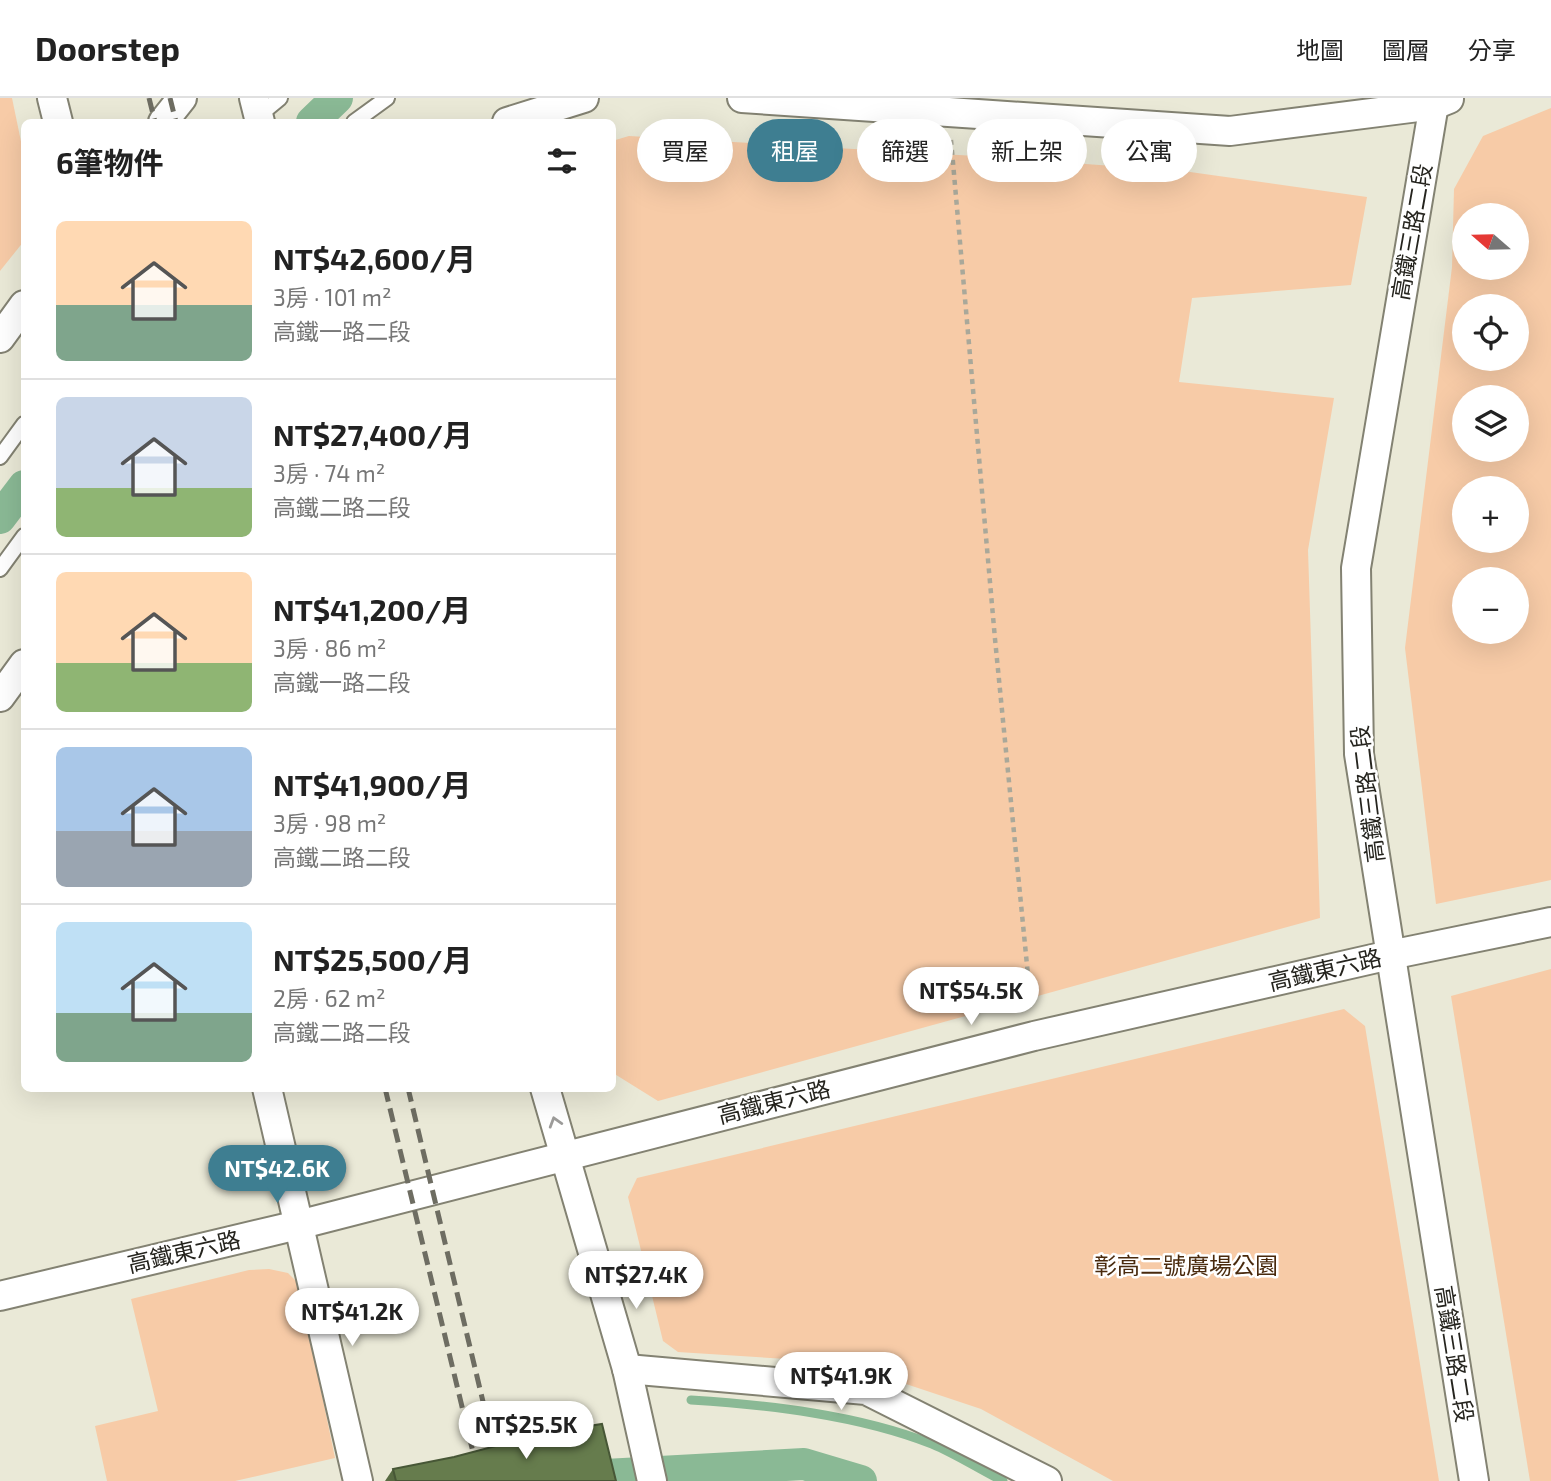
<!DOCTYPE html>
<html lang="zh-TW">
<meta charset="utf-8">
<style>
body{margin:0;font-family:"Exo 2","Noto Sans TC",sans-serif;background:#f6f6f6;color:#222;height:100vh;display:flex;flex-direction:column;font-size:26px;white-space:nowrap}
*{box-sizing:border-box;margin:0}
p{font-size:23px;color:#767676}
.icon{flex:none;width:38px;height:38px;fill:none;stroke:currentColor;stroke-width:2;stroke-linecap:round;stroke-linejoin:round}
.map{position:relative;flex:1;overflow:hidden}
.sheet{position:absolute;left:21px;top:21px;width:595px;height:973px;display:flex;flex-direction:column;background:#fff;border-radius:10px;box-shadow:0 7px 28px #0002}
.sheet>*{flex:none}
.banner{position:absolute;left:637px;top:21px;width:665px;height:63px;display:flex;gap:14px}
.needle{width:46px;rotate:290deg}
.fabs{position:absolute;left:1452px;top:105px;display:grid;gap:14px}
.fabs a{display:grid;place-items:center;width:77px;height:77px;border-radius:50%;background:#fff;box-shadow:0 7px 28px #0002;font-size:35px}
.price{position:absolute;translate:-50% -60px;padding:0 16px;border-radius:24px;background:#fff;color:#222;font-size:23px;line-height:46px;filter:drop-shadow(0 2px 4px #0008)}
.price::after{content:'';position:absolute;left:50%;top:42px;width:21px;height:16px;margin-left:-10px;background:inherit;clip-path:polygon(0 0,100% 0,50% 100%)}
.price.current{background:#3e7e91;color:#fff}
ul{padding:0;list-style:none}
li{display:flex;align-items:center;gap:21px;height:175px;padding:0 35px}
li+li{border-top:2px solid #e0e0e0}
li span{display:grid;place-items:center;flex:none;width:196px;height:140px;border-radius:10px;color:#555}
li>.icon{margin-inline-start:auto}
span .icon{width:84px;height:84px;fill:#fffc;stroke-width:1}
li b{font-size:30px}
h2{display:flex;justify-content:space-between;align-items:center;height:84px;padding:0 35px;font-size:30px}
.tag{padding:0 24px;border-radius:32px;background:#fff;box-shadow:0 7px 28px #0002;font-size:24px;line-height:63px}
.tag.current{background:#3e7e91;color:#fff}
header{display:flex;align-items:center;gap:42px;box-sizing:border-box;height:98px;padding:0 35px;background:#fff;border-bottom:2px solid #e0e0e0}
header strong{font-size:33px}
nav{display:flex;gap:38px;margin-inline-start:auto;font-size:24px}
.map>svg:first-child{display:block}
.green{fill:#f7cba7;fill-rule:evenodd}
.lines{fill:none;stroke-linecap:round;stroke-linejoin:round}
.stream{stroke:#8ab995;stroke-width:9}
.canal{stroke:#8ab995;stroke-width:32}
.service-casing{stroke:#838272;stroke-width:18}
.minor-casing{stroke:#838272;stroke-width:32}
.path{stroke:#a9a89a;stroke-width:4.5;stroke-dasharray:5 5;stroke-linecap:butt}
.service{stroke:#fff;stroke-width:14}
.minor{stroke:#fff;stroke-width:28}
.rail{stroke:#6e6d62;stroke-width:5;stroke-dasharray:14 7;stroke-linecap:butt}
.wall{fill:#586b42}
.building{fill:#667c4d;stroke:#475736;stroke-width:2}
.oneway{stroke:#9d9c9a}
.labels{text-anchor:middle;stroke-width:5;stroke-linejoin:round;paint-order:stroke}
.street-label{font-size:23px;fill:#25241e;stroke:#fff}
.park-label{font-size:23px;fill:#492a0d;stroke:#fff}
</style>
<header>
<strong>Doorstep</strong>
<nav><a>地圖</a><a>圖層</a><a>分享</a></nav>
</header>
<div class="map">
<svg width="1551" height="1383" viewBox="0 0 1551 1383">
<rect width="100%" height="100%" fill="#eae9d7"/>
<g class="green">
<polygon points="0,0 12,0 24,58 24,143 0,173"/>
<path d="M1551 10V782L1436 806 1405 550 1452 169 1454 91 1483 38ZM1517 117V170H1465V117ZM1517 208V261H1465V208ZM1517 299V352H1465V299ZM1517 390V443H1465V390ZM1517 481V534H1465V481Z"/>
<polygon points="629,38 976,58 1183,73 1367,99 1351,187 1192,200 1179,284 1334,300 1308,452 1320,820 658,1003 613,975 612,43"/>
<polygon points="1551,871 1551,1383 1530,1383 1451,898"/>
<polygon points="1344,911 1365,928 1439,1383 1113,1383 981,1311 894,1282 787,1261 678,1254 663,1243 628,1099 637,1080"/>
<polygon points="269,1171 288,1175 299,1186 335,1360 235,1383 107,1383 95,1328 158,1313 131,1201 249,1172"/>
</g>
<g class="lines">
<path class="stream" d="M691 1302C769 1307 858 1317 932 1346 956 1356 979 1371 1003 1383"/>
<g class="canal">
<polyline points="312,24 337,0"/>
<polyline points="0,420 24,388"/>
<polyline points="562,1383 587,1378 804,1366 861,1383"/>
</g>
<g class="service-casing">
<g id="service">
<polyline points="257,19 280,0"/>
<polyline points="354,24 387,0"/>
<polyline points="0,359 24,326"/>
<polyline points="0,471 24,438"/>
</g>
</g>
<g class="minor-casing">
<g id="minor">
<polyline points="52,0 58,24"/>
<polyline points="254,0 260,24"/>
<polyline points="742,0 1230,33 1434,7 1449,1"/>
<polyline points="1435,0 1356,470 1359,656 1474,1383"/>
<polyline points="163,24 182,0"/>
<polyline points="507,24 584,0"/>
<polyline points="0,240 24,207"/>
<polyline points="0,599 24,566"/>
<polyline points="267,990 358,1383"/>
<polyline points="545,990 627,1271 652,1383"/>
<polyline points="0,1198 298,1127 1034,938 1390,857 1551,824"/>
<polyline points="627,1271 866,1292 1047,1383"/>
</g>
</g>
<polyline class="path" points="951,42 995,541 1031,908"/>
<use href="#service" class="service"/>
<use href="#minor" class="minor"/>
<g class="rail">
<polyline points="149,0 155,24"/>
<polyline points="170,0 176,24"/>
<polyline points="385,990 480,1383"/>
<polyline points="408,990 502,1383"/>
</g>
</g>
<polygon class="wall" points="454,1359 616,1383 385,1383 393,1371"/>
<polygon class="building" points="602,1326 616,1383 396,1383 393,1371 454,1359 545,1335"/>
<defs><path id="oneway-chevron" d="M-2-3.5L2.5 0L-2 3.5" fill="none" stroke-width="1.6" stroke-linecap="round" stroke-linejoin="round" transform="scale(1.75)"/></defs>
<use class="oneway" href="#oneway-chevron" transform="translate(555 1024) rotate(-107)"/>
<g class="labels">
<g class="street-label">
<text transform="translate(1412 134) rotate(-80)" y="8">高鐵三路二段</text>
<text transform="translate(1368 696) rotate(-97)" y="8">高鐵三路二段</text>
<text transform="translate(1325 872) rotate(-13)" y="8">高鐵東六路</text>
<text transform="translate(774 1004) rotate(-14)" y="8">高鐵東六路</text>
<text transform="translate(184 1154) rotate(-13)" y="8">高鐵東六路</text>
<text transform="translate(1454 1256) rotate(81)" y="8">高鐵三路二段</text>
</g>
<g class="park-label">
<text x="1186" y="1176">彰高二號廣場公園</text>
</g>
</g>
</svg>
<div class="fabs">
<a><svg class="needle" viewBox="-14 -14 28 28"><path d="M0-13l5 13h-10z" fill="#e53935"/><path d="M0 13l5-13h-10z" fill="#767676"/></svg></a>
<a><svg class="icon" aria-label="locate" viewBox="0 0 24 24"><circle cx="12" cy="12" r="6"/><path d="M12 2v4M12 18v4M2 12h4M18 12h4"/></svg></a>
<a><svg class="icon" aria-label="layers" viewBox="0 0 24 24"><path d="M12 4l9 5-9 5-9-5zM3 14l9 5 9-5"/></svg></a>
<a>+</a>
<a>−</a>
</div>
<b class="price" style="left:971px;top:929px">NT$54.5K</b>
<b class="price current" style="left:277px;top:1107px">NT$42.6K</b>
<b class="price" style="left:636px;top:1213px">NT$27.4K</b>
<b class="price" style="left:352px;top:1250px">NT$41.2K</b>
<b class="price" style="left:841px;top:1314px">NT$41.9K</b>
<b class="price" style="left:526px;top:1363px">NT$25.5K</b>
<div class="banner">
<a class="tag">買屋</a>
<a class="tag current">租屋</a>
<a class="tag">篩選</a>
<a class="tag">新上架</a>
<a class="tag">公寓</a>
</div>
<section class="sheet">
<h2>6筆物件<svg class="icon" aria-label="filters" viewBox="0 0 24 24"><path d="M4 7h16M4 17h16"/><circle cx="9" cy="7" r="2"/><circle cx="15" cy="17" r="2"/></svg></h2>
<ul>
<li><span style="background:linear-gradient(#ffd9b3 60%,#7fa58c 0)"><svg class="icon" aria-label="home" viewBox="0 0 24 24"><path d="M3 11l9-7 9 7M6 9v11h12V9"/></svg></span><div><b>NT$42,600/月</b><p>3房 · 101 m²</p><p>高鐵一路二段</p></div></li>
<li><span style="background:linear-gradient(#c9d6e8 65%,#8fb573 0)"><svg class="icon" aria-label="home" viewBox="0 0 24 24"><path d="M3 11l9-7 9 7M6 9v11h12V9"/></svg></span><div><b>NT$27,400/月</b><p>3房 · 74 m²</p><p>高鐵二路二段</p></div></li>
<li><span style="background:linear-gradient(#ffd9b3 65%,#8fb573 0)"><svg class="icon" aria-label="home" viewBox="0 0 24 24"><path d="M3 11l9-7 9 7M6 9v11h12V9"/></svg></span><div><b>NT$41,200/月</b><p>3房 · 86 m²</p><p>高鐵一路二段</p></div></li>
<li><span style="background:linear-gradient(#a9c7e8 60%,#9aa5b1 0)"><svg class="icon" aria-label="home" viewBox="0 0 24 24"><path d="M3 11l9-7 9 7M6 9v11h12V9"/></svg></span><div><b>NT$41,900/月</b><p>3房 · 98 m²</p><p>高鐵二路二段</p></div></li>
<li><span style="background:linear-gradient(#bfe0f5 65%,#7fa58c 0)"><svg class="icon" aria-label="home" viewBox="0 0 24 24"><path d="M3 11l9-7 9 7M6 9v11h12V9"/></svg></span><div><b>NT$25,500/月</b><p>2房 · 62 m²</p><p>高鐵二路二段</p></div></li>
</ul>
</section>
</div>
